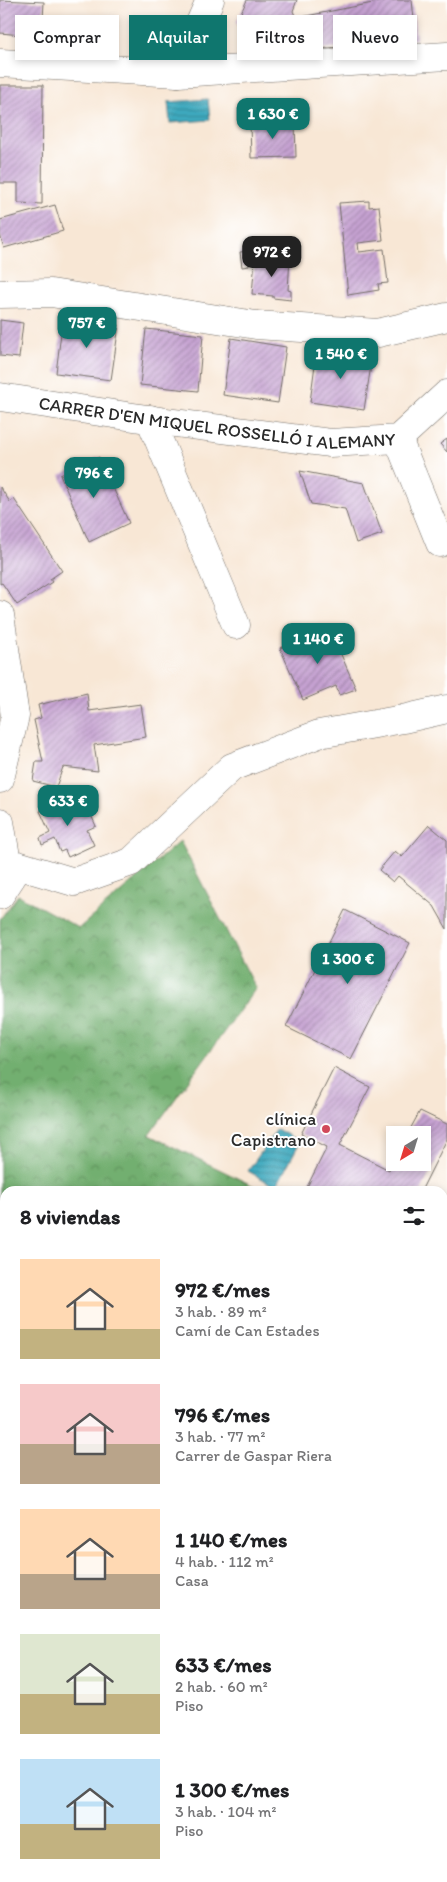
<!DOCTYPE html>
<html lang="es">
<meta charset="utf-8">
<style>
body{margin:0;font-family:Itim,sans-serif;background:#f2f2f2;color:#202124;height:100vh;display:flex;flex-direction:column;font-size:19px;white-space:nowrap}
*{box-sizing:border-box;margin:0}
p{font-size:16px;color:#757577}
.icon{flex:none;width:28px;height:28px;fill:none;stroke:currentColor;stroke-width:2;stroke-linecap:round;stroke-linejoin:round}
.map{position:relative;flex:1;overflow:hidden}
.drawer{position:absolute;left:0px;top:1186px;width:448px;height:696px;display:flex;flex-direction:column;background:#fff;border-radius:15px 15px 0 0;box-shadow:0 2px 8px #0003}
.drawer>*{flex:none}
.hud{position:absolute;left:15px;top:15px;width:418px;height:45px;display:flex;gap:10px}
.needle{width:32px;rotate:218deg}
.controls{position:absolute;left:386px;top:1126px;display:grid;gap:10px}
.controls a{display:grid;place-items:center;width:45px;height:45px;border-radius:0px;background:#fff;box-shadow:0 2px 8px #0003;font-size:25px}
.price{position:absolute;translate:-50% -42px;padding:0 11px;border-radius:10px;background:#0f766e;color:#fff;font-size:16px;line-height:32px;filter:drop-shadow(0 1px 2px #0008)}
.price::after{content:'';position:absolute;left:50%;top:30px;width:15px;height:11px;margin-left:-8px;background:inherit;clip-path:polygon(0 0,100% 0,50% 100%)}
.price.current{background:#222;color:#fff}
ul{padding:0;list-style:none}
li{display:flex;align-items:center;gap:15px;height:125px;padding:0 20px}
li span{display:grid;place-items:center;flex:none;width:140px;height:100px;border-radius:0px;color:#555}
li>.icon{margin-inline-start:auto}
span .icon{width:60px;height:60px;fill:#fffc;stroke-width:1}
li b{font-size:21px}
h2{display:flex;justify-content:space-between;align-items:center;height:60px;padding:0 20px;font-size:21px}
.chip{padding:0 18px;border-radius:0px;background:#fff;box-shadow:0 2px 8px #0003;font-size:18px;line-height:45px}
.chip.current{background:#0f766e;color:#fff}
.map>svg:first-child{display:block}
.forest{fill:url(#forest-crowns);stroke:#4e6d4d}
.water{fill:url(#water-rules);stroke:#346a74}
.building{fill:url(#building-hatch)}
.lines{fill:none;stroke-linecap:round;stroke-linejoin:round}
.minor-casing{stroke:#736d66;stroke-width:29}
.path{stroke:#736d66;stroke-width:3;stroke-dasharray:4 4;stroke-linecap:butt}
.minor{stroke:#fff;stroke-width:28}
.poi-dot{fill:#d1495b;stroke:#fff;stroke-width:2}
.labels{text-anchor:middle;stroke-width:4;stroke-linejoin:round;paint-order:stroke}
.street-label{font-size:18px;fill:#2b2b2b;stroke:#fff}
.poi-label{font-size:18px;fill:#2b2b2b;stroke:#fff;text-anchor:end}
</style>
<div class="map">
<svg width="447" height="1882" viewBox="0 0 447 1882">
<defs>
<pattern id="forest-crowns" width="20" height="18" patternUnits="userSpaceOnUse" patternTransform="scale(1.25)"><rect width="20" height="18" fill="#72af6f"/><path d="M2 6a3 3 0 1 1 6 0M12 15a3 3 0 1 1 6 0" fill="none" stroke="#5e8f5b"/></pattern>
<pattern id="water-rules" width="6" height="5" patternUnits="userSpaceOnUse" patternTransform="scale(1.25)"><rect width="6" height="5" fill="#3ea9be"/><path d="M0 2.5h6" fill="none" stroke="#348a9b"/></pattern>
<pattern id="building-hatch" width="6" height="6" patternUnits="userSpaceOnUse" patternTransform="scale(1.25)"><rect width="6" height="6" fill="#c6a2d2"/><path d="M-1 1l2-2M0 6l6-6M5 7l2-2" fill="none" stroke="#a184ab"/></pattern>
</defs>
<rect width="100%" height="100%" fill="#fff"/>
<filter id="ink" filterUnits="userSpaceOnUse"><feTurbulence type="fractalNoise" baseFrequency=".02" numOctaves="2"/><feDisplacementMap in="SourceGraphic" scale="10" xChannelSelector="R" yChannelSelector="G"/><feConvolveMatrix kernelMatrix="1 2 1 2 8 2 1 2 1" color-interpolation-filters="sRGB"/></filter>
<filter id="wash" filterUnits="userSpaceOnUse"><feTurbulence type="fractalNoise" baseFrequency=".0096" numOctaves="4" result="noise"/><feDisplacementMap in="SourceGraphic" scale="20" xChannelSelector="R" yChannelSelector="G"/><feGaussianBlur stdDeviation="1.12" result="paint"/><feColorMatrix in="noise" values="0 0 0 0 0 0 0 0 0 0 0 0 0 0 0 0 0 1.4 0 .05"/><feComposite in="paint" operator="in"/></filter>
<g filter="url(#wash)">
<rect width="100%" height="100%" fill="#f8e7d5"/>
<polygon class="forest" points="180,841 256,988 149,1135 264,1191 5,1191 5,1878 442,1878 443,1576 447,1576 447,1882 0,1882 0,919 18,895 79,928"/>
<g class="water">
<polygon points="208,99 210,120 170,123 168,102"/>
<polygon points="277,1129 300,1142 276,1187 248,1171"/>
</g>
<g id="blocks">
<g class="building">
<polygon points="0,0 44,2 43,20 56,21 55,38 0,33"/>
<polygon points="247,0 297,0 293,11 296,18 388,0 412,0 416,39 290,52 236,23"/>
<polygon points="0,85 43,85 42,204 18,203 18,183 0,183"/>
<polygon points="295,123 296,157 251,158 250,124"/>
<polygon points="369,201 369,207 379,206 383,240 358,243 359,252 384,249 388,283 378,284 379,290 348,295 339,203"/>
<polygon points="55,205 63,231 4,248 0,235 0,220"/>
<polygon points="250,251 249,266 242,267 240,252"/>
<polygon points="274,256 290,258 288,290 291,291 291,300 273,298 273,296 252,294 255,260 273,261"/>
<polygon points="63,317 119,325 111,380 56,373"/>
<polygon points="0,320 23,323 19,358 0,356"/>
<polygon points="146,329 203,335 198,391 140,385"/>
<polygon points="231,338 286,347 278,403 223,395"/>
<polygon points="317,350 372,359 364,410 310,402"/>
<polygon points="447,439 447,452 440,444"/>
<polygon points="99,457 129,523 89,542 60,475"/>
<polygon points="300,471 364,483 382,534 356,543 345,509 311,504"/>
<polygon points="0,487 10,502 14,499 62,571 50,579 52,582 17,605 2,583 0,584"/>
<polygon points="329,627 356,689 339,695 336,686 303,700 280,648"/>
<polygon points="87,693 89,711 141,704 146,737 94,745 98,771 63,767 56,787 33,781 36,762 43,762 34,720 41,718 38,705"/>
<polygon points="66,799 69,804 78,800 82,809 87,806 96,826 87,830 94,845 68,857 65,850 60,852 55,839 42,845 40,838 50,833 40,811"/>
<polygon points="429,825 447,840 447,929 434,906 398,876 393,882 379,870 395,851 402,857"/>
<polygon points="345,910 410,943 351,1059 286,1027"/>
<polygon points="334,1068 370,1087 340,1145 389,1170 395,1159 395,1162 422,1162 422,1135 407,1135 420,1111 447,1124 447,1139 421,1191 305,1191 327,1147 301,1134"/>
<polygon points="0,1753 5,1754 2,1775 0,1775"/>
<polygon points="278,1878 313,1878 313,1882 277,1882"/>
</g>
</g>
</g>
<g filter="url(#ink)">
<use href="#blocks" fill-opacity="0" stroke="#736d66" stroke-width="1"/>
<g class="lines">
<g class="minor-casing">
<g id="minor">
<polyline points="0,63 178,73 447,56"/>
<polyline points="178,73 210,0"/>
<polyline points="0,294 51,293 256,325 378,333 447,317"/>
<path id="s1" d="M0 397 167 422 330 443 398 439 447 394"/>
<polyline points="150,419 236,625"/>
<polyline points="398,439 440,543"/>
<polyline points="0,615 15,716 0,779"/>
<polyline points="0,822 7,862 74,882 131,862 232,767 319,734 403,719 447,709"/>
<polyline points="0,895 19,866"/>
<polyline points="442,1264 447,1255"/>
<polyline points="442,1472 447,1472"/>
</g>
</g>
<g class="path">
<polyline points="325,1878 326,1882"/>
<polyline points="256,1882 256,1878"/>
</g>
<use href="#minor" class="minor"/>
</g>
</g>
<circle class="poi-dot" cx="326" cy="1129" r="5"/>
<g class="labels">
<g class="street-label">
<text dy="6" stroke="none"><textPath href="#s1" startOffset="219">CARRER D'EN MIQUEL ROSSELLÓ I ALEMANY</textPath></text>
</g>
<g class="poi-label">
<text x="316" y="1125">clínica<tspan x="316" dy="21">Capistrano</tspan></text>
</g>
</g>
</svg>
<div class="controls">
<a><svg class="needle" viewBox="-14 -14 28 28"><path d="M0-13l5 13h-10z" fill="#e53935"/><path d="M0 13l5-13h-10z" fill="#757577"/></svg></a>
</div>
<b class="price" style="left:273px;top:140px">1 630 €</b>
<b class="price current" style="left:272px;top:278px">972 €</b>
<b class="price" style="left:87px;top:349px">757 €</b>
<b class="price" style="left:341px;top:380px">1 540 €</b>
<b class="price" style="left:94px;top:499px">796 €</b>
<b class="price" style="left:318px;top:665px">1 140 €</b>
<b class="price" style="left:68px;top:827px">633 €</b>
<b class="price" style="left:348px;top:985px">1 300 €</b>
<div class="hud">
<a class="chip">Comprar</a>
<a class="chip current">Alquilar</a>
<a class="chip">Filtros</a>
<a class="chip">Nuevo</a>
</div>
<section class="drawer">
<h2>8 viviendas<svg class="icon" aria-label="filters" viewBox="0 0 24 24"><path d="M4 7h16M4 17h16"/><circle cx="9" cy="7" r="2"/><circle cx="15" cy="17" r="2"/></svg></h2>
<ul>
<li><span style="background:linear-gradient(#ffd9b3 70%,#c2b280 0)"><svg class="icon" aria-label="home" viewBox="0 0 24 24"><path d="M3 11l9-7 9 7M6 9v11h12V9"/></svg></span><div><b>972 €/mes</b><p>3 hab. · 89 m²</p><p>Camí de Can Estades</p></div></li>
<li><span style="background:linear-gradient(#f6c9c9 60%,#b9a48a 0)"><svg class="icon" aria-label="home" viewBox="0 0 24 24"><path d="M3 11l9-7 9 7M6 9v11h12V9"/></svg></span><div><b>796 €/mes</b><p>3 hab. · 77 m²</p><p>Carrer de Gaspar Riera</p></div></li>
<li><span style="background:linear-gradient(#ffd9b3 65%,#b9a48a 0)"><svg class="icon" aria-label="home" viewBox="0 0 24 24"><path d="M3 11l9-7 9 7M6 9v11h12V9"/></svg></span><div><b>1 140 €/mes</b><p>4 hab. · 112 m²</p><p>Casa</p></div></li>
<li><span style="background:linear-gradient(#dfe7d0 60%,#c2b280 0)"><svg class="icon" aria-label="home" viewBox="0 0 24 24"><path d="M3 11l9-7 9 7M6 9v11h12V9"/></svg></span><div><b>633 €/mes</b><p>2 hab. · 60 m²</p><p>Piso</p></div></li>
<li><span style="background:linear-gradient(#bfe0f5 65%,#c2b280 0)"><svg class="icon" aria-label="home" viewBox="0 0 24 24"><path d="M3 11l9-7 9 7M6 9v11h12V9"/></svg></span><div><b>1 300 €/mes</b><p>3 hab. · 104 m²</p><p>Piso</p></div></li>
</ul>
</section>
</div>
